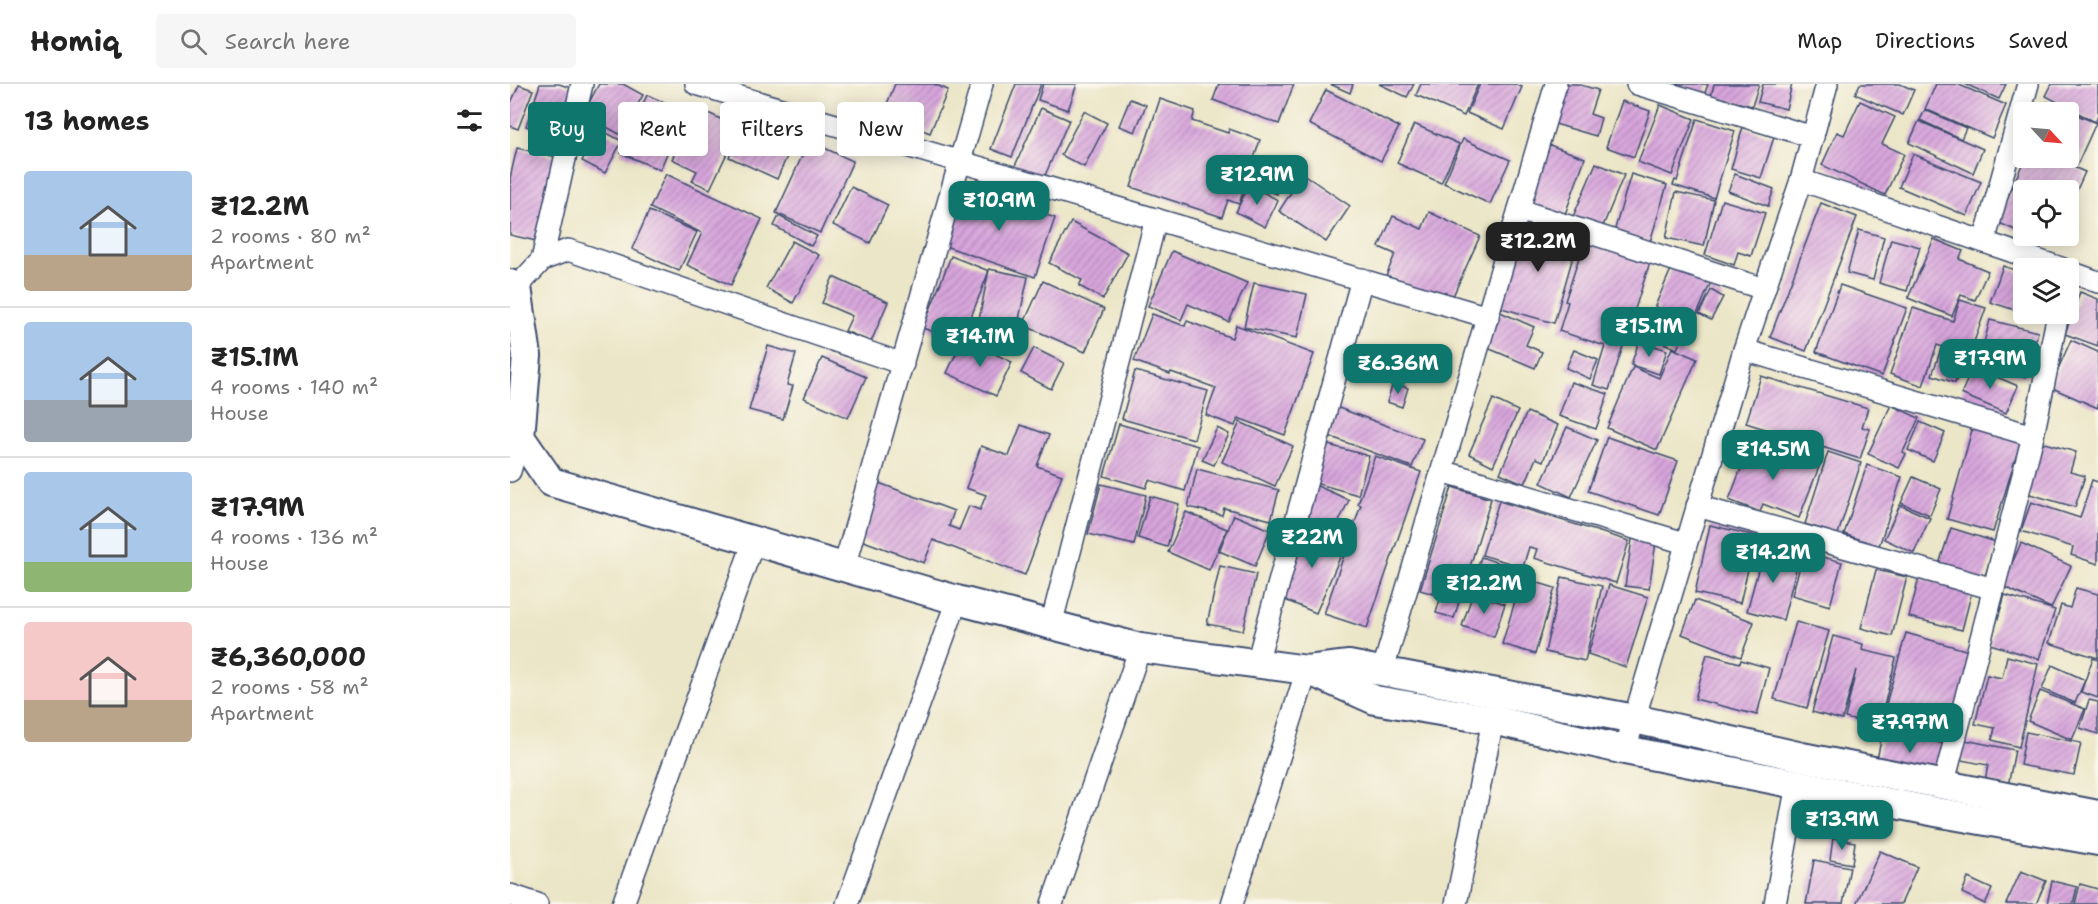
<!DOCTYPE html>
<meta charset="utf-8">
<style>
body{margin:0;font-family:"Shantell Sans",sans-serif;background:#f6f6f6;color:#222;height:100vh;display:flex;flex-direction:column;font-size:22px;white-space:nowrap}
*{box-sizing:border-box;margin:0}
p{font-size:20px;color:#767676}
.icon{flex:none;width:33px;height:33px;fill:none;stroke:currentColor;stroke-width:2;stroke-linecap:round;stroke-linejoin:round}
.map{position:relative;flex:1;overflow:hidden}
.details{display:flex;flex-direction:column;background:#fff;width:510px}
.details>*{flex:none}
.guide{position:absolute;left:18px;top:18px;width:570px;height:54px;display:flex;gap:12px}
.needle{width:39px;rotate:116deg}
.tools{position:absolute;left:1503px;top:18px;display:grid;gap:12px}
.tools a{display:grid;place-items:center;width:66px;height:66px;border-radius:6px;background:#fff;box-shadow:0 3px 15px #0003;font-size:30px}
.price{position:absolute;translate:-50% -51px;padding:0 14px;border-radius:12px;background:#0f766e;color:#fff;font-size:20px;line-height:39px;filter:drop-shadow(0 2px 3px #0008)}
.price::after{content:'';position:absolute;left:50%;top:36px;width:18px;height:14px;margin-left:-9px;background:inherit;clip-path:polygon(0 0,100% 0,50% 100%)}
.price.on{background:#222;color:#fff}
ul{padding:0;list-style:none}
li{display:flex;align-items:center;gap:18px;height:150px;padding:0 24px}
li+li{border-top:2px solid #e0e0e0}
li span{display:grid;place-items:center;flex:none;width:168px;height:120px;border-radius:6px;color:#555}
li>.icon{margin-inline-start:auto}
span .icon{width:72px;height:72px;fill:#fffc;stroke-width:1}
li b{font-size:26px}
h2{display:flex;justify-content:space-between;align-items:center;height:72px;padding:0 24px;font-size:26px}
.pill{padding:0 21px;border-radius:6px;background:#fff;box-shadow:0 3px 15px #0003;font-size:21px;line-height:54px}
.pill.on{background:#0f766e;color:#fff}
header{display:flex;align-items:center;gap:36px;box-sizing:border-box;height:84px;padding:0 30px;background:#fff;border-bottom:2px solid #e0e0e0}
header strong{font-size:28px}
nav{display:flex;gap:33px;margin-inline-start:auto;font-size:21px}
.search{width:420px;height:54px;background:#f6f6f6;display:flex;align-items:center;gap:15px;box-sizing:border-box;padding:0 21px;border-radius:6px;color:#767676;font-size:22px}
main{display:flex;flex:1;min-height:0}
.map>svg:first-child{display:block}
.building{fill:url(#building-hatch)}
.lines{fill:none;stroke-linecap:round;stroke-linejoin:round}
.street-casing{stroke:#3a4a6e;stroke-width:24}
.secondary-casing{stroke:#3a4a6e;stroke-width:32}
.street{stroke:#fff;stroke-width:21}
.secondary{stroke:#fff;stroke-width:28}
</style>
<header>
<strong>Homiq</strong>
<div class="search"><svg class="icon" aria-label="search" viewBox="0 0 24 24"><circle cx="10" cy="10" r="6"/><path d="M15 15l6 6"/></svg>Search here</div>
<nav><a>Map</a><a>Directions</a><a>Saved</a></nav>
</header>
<main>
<section class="details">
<h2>13 homes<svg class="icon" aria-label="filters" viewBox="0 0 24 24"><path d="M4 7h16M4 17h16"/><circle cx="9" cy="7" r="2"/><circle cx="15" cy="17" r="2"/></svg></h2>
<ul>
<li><span style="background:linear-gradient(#a9c7e8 70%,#b9a48a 0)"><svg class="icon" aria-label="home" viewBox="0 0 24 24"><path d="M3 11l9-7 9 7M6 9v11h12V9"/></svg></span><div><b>₹12.2M</b><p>2 rooms · 80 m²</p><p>Apartment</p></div></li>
<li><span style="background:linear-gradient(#a9c7e8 65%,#9aa5b1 0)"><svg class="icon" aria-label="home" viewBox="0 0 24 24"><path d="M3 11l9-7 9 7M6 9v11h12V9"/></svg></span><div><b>₹15.1M</b><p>4 rooms · 140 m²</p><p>House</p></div></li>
<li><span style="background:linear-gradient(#a9c7e8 75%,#8fb573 0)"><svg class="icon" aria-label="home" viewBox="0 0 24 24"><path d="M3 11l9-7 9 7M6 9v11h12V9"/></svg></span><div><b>₹17.9M</b><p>4 rooms · 136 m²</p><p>House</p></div></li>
<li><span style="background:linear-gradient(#f6c9c9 65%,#b9a48a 0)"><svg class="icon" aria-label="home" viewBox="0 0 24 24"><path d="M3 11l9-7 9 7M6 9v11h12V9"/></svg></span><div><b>₹6,360,000</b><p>2 rooms · 58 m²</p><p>Apartment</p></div></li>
</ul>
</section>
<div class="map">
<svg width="1588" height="820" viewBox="0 0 1588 820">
<defs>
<pattern id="building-hatch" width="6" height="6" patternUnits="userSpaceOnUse" patternTransform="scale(1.5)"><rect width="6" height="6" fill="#d8a5dc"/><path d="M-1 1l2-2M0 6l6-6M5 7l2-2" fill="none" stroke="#ae87b6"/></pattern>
</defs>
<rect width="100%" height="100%" fill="#fbf7ec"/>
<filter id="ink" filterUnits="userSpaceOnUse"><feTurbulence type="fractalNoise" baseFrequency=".0167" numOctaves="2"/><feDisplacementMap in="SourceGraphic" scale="12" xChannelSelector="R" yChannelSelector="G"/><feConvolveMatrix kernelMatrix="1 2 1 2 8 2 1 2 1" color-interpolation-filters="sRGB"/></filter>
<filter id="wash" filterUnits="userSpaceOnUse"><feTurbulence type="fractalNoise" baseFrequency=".008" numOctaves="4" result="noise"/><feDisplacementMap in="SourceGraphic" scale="24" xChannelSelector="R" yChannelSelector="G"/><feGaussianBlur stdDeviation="1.35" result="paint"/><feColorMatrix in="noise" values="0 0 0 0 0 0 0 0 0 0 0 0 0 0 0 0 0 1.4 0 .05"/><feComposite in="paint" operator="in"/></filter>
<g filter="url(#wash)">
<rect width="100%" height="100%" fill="#ece6c8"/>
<g id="blocks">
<g class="building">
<polygon points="30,0 49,0 67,6 51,54 16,42"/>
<polygon points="89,0 113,0 133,11 111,51 73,30"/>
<polygon points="385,0 424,0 438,6 420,49 373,30"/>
<polygon points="506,0 531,0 502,73 481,65"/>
<polygon points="533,0 567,0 558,26 528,16"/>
<polygon points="709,0 784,0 769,40 703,16"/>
<polygon points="820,0 843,0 840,9"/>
<polygon points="869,0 904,0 897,13"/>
<polygon points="911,0 968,0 954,32 906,11"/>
<polygon points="970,0 1004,0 1012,3 994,45 957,29"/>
<polygon points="1057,0 1067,0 1088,6 1080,30 1091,34 1086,52 1045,40"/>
<polygon points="1159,0 1198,0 1194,12"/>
<polygon points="1204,0 1249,0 1242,22 1201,12"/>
<polygon points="1253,0 1282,0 1276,25 1248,18"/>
<polygon points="1350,0 1390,0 1404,6 1393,31 1345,10"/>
<polygon points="1426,0 1447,0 1496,21 1482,54 1415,25"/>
<polygon points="1455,0 1496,0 1489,15"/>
<polygon points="1542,0 1588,0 1588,32 1585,38 1536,12"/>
<polygon points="9,1 23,6 8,45 0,42 0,21"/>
<polygon points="816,6 889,43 871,77 799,40"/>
<polygon points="137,11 175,27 150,86 111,69"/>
<polygon points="620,15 636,21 625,48 609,42"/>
<polygon points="650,15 685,27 682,37 718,49 719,45 750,56 729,120 718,116 712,133 621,103"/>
<polygon points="1112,17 1140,27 1124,73 1096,63"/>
<polygon points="1350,17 1385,33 1372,60 1394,70 1375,111 1312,81 1327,48 1334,51"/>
<polygon points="1537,18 1586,39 1567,81 1550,74 1558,74 1558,28 1532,28"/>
<polygon points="1150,21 1184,35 1162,91 1128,78"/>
<polygon points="184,22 229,44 200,105 182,97 187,87 162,75 178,43 175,41"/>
<polygon points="531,24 559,36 533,96 504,84"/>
<polygon points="1415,26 1456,44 1451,55 1410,36"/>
<polygon points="574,27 597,39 574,83 551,71"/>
<polygon points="363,33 397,43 392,57 359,47"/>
<polygon points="1187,35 1225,47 1204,114 1163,101 1165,96 1167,97"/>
<polygon points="1409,37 1473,65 1463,89 1399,59"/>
<polygon points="233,40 282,61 267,95 219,73"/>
<polygon points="904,40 949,60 931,99 887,79"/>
<polygon points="1233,43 1264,53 1251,94 1221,85"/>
<polygon points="89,45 112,57 95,89 72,77"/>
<polygon points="953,55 1000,76 980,120 934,99"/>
<polygon points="299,57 343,77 310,149 266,129"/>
<polygon points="1037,60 1075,74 1054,133 1015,119"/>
<polygon points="7,64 55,75 35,159 0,151 0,94"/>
<polygon points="1403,70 1471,98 1457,132 1389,103"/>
<polygon points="1515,74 1542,74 1575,88 1558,126 1558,106 1514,106 1512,149 1487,138"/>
<polygon points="745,78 775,89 767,110 737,99"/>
<polygon points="1086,79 1114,91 1091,147 1062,135"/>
<polygon points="156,90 252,135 221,201 177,181 192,149 140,124"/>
<polygon points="793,90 840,122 816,158 769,127"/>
<polygon points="1121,90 1157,101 1140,158 1104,148"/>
<polygon points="1225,90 1264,105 1258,122 1218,107"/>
<polygon points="739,101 768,116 755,143 726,128"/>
<polygon points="453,102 545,134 525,193 432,161"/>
<polygon points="341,103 378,121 360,159 323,141"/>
<polygon points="1166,108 1204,116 1194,162 1156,154"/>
<polygon points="1212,116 1255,129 1241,172 1228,168 1224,181 1195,171"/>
<polygon points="1311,119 1347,133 1296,267 1260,253"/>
<polygon points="139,127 187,148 169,187 122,165"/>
<polygon points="919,128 970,152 939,221 876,192 885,170 869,163 883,132 912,145"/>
<polygon points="269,132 307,152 301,162 264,142"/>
<polygon points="561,138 618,169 593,215 569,202 572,196 539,179"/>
<polygon points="1012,139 1068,155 1044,239 988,223"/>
<polygon points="1349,146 1374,153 1363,196 1337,189"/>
<polygon points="1075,155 1141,175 1099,306 1083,301 1095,262 1049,247 1058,218 1055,217"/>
<polygon points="1381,155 1410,163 1397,207 1369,199"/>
<polygon points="1424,155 1453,167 1449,175 1478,187 1465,216 1451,211 1442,232 1398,214"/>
<polygon points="282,157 309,171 283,219 256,204"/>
<polygon points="662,167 737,199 719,238 678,220 671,236 638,222"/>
<polygon points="441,172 479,187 457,243 452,241 446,257 413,244"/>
<polygon points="1163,181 1201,198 1185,235 1181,233 1167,265 1136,251 1148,224 1145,222"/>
<polygon points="1493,182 1514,189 1514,229 1480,218"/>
<polygon points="479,185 518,193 505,254 467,246"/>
<polygon points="323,193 378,218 361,258 335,247 342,232 312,219"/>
<polygon points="533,197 594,225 575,268 513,241"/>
<polygon points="744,199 797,210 787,254 734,243"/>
<polygon points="1330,201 1397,224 1372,292 1306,268"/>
<polygon points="1201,206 1213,213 1201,236 1189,230"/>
<polygon points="1570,208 1588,215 1588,262 1555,250"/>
<polygon points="1450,216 1476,224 1459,272 1427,261 1413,302 1380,290 1403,224 1443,237"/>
<polygon points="988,227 1024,243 1016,261 1032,268 1025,284 973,262"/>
<polygon points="642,230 675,242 677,237 722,254 726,241 804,270 775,351 728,334 725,342 696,331 706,304 661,288 660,290 624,277"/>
<polygon points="1480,236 1528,248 1516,293 1468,281"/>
<polygon points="453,255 502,278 486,312 437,289"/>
<polygon points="1561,256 1588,268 1588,324 1540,303"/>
<polygon points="1129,257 1157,266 1149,290 1121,281"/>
<polygon points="258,262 286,270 277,301 283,302 273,335 239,326"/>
<polygon points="524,264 554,279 541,305 511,289"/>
<polygon points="1162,264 1187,275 1147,366 1097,344 1123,283 1149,294"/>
<polygon points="1431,265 1455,274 1445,299 1422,291"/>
<polygon points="1064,266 1088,276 1080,295 1056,284"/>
<polygon points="312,274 356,293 338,334 294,314"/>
<polygon points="1463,283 1508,302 1496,329 1451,310"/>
<polygon points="625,287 698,307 684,355 612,335"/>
<polygon points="1251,292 1358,324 1352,343 1360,345 1350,375 1236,339"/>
<polygon points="1061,298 1098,310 1086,345 1049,332"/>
<polygon points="883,299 898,304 892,323 877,318"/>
<polygon points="983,315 1008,327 983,382 959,370"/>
<polygon points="1381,321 1409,334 1393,368 1396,370 1389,384 1358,370"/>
<polygon points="826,323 913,355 902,383 816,351"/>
<polygon points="1017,328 1048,341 1033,377 1026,374 1015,400 990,389"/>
<polygon points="730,338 783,362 765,402 712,378"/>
<polygon points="1410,338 1435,349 1423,377 1398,366"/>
<polygon points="1464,339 1512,353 1483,448 1437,435"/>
<polygon points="609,340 688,362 675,407 639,396 636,404 594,392"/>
<polygon points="511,341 539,351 527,382 552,391 515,491 423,456 414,479 348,455 369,399 444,427 439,442 449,446 459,422 470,426 476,411 456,404 471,362 499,372"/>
<polygon points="1057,343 1087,356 1061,413 1031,399"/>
<polygon points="707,344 719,350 704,381 692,376"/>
<polygon points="1097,353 1168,377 1149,431 1078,407"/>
<polygon points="1241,358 1309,383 1289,434 1253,420 1250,428 1219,416"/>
<polygon points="1531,358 1566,368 1560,388 1575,392 1565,423 1516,409"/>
<polygon points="815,360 859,372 848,411 805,399"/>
<polygon points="1318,368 1351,379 1328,450 1295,440"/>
<polygon points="865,372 911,388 857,544 814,530 851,421 848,420"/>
<polygon points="1357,381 1392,393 1369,462 1334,450"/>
<polygon points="687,385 769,406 761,436 714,424 712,431 678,423"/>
<polygon points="1403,393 1431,405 1420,431 1391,419"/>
<polygon points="1582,396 1588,398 1588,480 1561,471 1563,463 1511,447 1521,418 1570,434"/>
<polygon points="591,400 636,411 624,461 578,450"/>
<polygon points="803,400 839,416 825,446 790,430"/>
<polygon points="942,403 981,415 944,534 926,529 931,512 910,506"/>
<polygon points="640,412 669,420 657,463 628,454"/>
<polygon points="989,417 1119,457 1106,499 1024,474 1027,465 1019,463 1013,483 972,471"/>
<polygon points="1390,421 1420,434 1404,469 1374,455"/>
<polygon points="676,428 717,445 699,486 658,468"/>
<polygon points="724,431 760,446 745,482 709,467"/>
<polygon points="798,441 837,457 806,529 768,513"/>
<polygon points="1200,441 1246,452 1230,519 1185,509"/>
<polygon points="1441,444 1486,458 1473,498 1428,483"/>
<polygon points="1122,455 1146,458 1139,505 1115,502"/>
<polygon points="1511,459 1561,482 1541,524 1492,502"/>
<polygon points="1254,464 1289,474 1273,536 1237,527"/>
<polygon points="1294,468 1332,478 1320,522 1282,511"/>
<polygon points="971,473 1009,486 998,516 961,503"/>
<polygon points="710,482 746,490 733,547 697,540"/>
<polygon points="1366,486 1397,493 1382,552 1351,544"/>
<polygon points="1052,493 1092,502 1075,577 1035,568"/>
<polygon points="1012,494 1045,504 1025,570 992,560"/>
<polygon points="1409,494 1462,507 1452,546 1399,533"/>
<polygon points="1099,501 1138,513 1116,583 1078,570"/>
<polygon points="1566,504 1588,510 1588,574 1539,559 1551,521 1560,524"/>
<polygon points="963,509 995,520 984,553 952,542"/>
<polygon points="1495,511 1545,526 1529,575 1480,560"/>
<polygon points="1185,516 1244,538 1231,573 1172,550"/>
<polygon points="1286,538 1319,547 1297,624 1264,615"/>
<polygon points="1396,549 1466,569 1441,658 1371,638"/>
<polygon points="1323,552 1353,560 1352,566 1386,574 1369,642 1335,634 1346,586 1332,636 1302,628"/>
<polygon points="1197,570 1230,579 1231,576 1259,584 1247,631 1185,615"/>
<polygon points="1497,572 1528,580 1509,663 1482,656 1485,644 1465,640 1477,591 1492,594"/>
<polygon points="1583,574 1588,576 1588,614 1571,608"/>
<polygon points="1542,581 1575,596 1565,619 1532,605"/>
<polygon points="1530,607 1575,625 1562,656 1518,637"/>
<polygon points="1579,616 1588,618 1588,650 1570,644"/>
<polygon points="1373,647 1435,660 1428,693 1366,680"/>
<polygon points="1516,648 1571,659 1564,691 1510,681"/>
<polygon points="1455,656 1505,666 1498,702 1475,697 1478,681 1451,676"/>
<polygon points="1323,754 1345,758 1342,780 1320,776"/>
<polygon points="1370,767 1407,783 1391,820 1346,820"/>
<polygon points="1304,776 1340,783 1333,820 1296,820"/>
<polygon points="1511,787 1536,797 1526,820 1496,820"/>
<polygon points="1458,794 1482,805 1475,820 1452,809"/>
<polygon points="1542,797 1567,803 1563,820 1537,820"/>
<polygon points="1570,800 1588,805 1588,820 1565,820"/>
</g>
</g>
</g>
<g filter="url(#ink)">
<use href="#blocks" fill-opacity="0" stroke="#3a4a6e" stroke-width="1.5"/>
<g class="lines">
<g class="street-casing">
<g id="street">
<polyline points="186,0 978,233"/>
<polyline points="1127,0 1303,53"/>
<polyline points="1291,96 1551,184"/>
<polyline points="1009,126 1254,205"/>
<polyline points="1474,158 1518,0"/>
<polyline points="32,176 72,0"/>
<polyline points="1558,187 1588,198"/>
<polyline points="7,203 32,176 58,166 393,280"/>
<polyline points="1234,266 1523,352"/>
<polyline points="0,387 10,353"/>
<polyline points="932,387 1175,459"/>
<polyline points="1187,422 1484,505"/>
<polyline points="334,483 472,0"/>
<polyline points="541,541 646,135"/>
<polyline points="747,579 852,195"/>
<polyline points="872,589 1046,0"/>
<polyline points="1115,666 1234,266 1291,96 1317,0"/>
<polyline points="1433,702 1523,352 1548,230"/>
<polyline points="0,811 27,820"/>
<polyline points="113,820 244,457"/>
<polyline points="337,820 447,516"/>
<polyline points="542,820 630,564"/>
<polyline points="722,820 797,586"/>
<polyline points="946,820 983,636"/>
<polyline points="1265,820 1287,700"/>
</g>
</g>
<g class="secondary-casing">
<g id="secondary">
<polyline points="0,200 7,203 17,272 10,353 41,398 447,516 630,564 797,586 839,581 1125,635 1292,673 1588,731"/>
<polyline points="800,587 865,616 983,636 1115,666 1426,728 1588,757"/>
</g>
</g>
<use href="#street" class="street"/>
<use href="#secondary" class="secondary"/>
</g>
</g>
</svg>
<div class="tools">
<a><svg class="needle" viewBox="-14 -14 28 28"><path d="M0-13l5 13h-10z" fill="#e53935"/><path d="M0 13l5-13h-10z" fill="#767676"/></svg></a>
<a><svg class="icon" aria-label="locate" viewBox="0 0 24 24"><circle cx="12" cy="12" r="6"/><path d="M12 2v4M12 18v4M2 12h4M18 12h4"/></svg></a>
<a><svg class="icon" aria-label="layers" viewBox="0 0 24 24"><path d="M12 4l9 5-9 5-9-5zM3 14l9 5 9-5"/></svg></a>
</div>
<b class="price" style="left:747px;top:122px">₹12.9M</b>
<b class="price" style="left:489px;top:148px">₹10.9M</b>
<b class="price on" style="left:1028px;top:189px">₹12.2M</b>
<b class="price" style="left:1139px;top:274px">₹15.1M</b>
<b class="price" style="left:470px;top:284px">₹14.1M</b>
<b class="price" style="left:1480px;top:306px">₹17.9M</b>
<b class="price" style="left:888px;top:311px">₹6.36M</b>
<b class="price" style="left:1263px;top:397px">₹14.5M</b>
<b class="price" style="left:802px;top:485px">₹22M</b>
<b class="price" style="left:1263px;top:500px">₹14.2M</b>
<b class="price" style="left:974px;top:531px">₹12.2M</b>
<b class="price" style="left:1400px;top:670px">₹7.97M</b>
<b class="price" style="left:1332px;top:767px">₹13.9M</b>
<div class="guide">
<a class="pill on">Buy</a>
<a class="pill">Rent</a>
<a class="pill">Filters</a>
<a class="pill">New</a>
</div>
</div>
</main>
